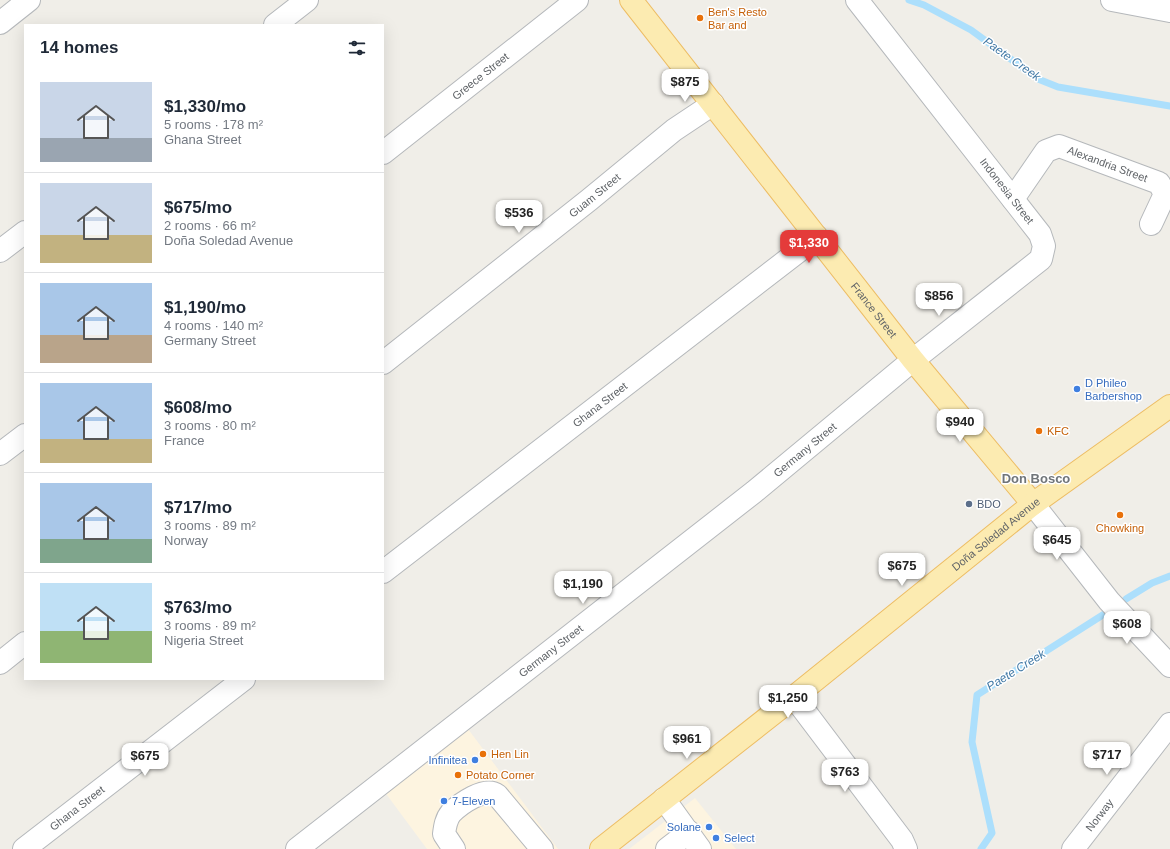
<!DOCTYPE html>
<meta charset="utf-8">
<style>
body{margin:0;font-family:Arial,sans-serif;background:#f2f2f3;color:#1f2937;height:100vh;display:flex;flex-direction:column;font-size:15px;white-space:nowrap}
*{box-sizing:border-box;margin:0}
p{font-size:13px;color:#747a83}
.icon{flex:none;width:22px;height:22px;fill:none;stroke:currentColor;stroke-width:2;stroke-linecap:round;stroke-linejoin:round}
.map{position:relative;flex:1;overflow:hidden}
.sheet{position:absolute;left:24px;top:24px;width:360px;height:656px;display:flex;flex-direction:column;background:#fff;border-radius:0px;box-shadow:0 4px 16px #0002}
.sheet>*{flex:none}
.price{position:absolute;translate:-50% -34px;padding:0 9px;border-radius:8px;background:#fff;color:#222;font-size:13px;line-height:26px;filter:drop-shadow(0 1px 2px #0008)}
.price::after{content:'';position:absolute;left:50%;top:24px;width:12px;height:9px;margin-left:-6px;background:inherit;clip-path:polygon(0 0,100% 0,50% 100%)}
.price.active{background:#e43b3a;color:#fff}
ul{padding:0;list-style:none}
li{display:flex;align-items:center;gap:12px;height:100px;padding:0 16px}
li+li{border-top:1px solid #e0e1e3}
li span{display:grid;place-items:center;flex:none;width:112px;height:80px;border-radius:0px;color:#555}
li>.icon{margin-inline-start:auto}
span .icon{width:48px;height:48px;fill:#fffc;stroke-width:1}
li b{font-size:17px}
h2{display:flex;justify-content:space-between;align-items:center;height:48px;padding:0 16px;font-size:17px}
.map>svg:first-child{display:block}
.commercial{fill:#fdf4e0}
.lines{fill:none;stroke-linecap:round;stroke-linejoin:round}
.stream{stroke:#acdffc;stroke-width:7}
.minor-casing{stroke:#b5b8bb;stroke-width:24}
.major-casing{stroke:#edbd64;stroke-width:24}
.minor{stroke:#fff;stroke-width:22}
.major{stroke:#fcebb1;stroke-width:22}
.food-dot{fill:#e8710a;stroke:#fff;stroke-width:1.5}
.shop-dot{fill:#3f7fe0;stroke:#fff;stroke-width:1.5}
.service-dot{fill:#5c6f8a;stroke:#fff;stroke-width:1.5}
.labels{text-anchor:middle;stroke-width:3;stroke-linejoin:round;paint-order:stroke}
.food-label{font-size:11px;fill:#c56008;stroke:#fff;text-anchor:start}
.street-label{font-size:11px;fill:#5f6367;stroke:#fff}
.shop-label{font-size:11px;fill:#366cbe;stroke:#fff;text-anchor:start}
.service-label{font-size:11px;fill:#4e5e75;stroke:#fff;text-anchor:start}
.water-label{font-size:12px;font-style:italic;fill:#447ba7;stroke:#fff}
.quarter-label{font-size:13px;font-weight:bold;fill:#707579;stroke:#fff}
</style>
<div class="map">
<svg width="1170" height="849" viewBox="0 0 1170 849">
<rect width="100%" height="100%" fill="#f0eee8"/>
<g class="commercial">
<polygon points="468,729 558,849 427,849 384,791"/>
<polygon points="695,798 736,849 629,849"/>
</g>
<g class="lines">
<g class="stream">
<polyline points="909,0 924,5 971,30 1038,79 1058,87 1170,106"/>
<polyline points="1126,599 1152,583 1170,576"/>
<polyline points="981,849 992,833 972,742 977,695 1109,611"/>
</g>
<g class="minor-casing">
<g id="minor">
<polyline points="1112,0 1170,11"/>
<polyline points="0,23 29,0"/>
<polyline points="275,25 307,0"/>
<path id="s1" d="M383 153 577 0"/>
<path id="s2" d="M1013 199 1046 151 1059 146 1159 183 1165 194 1151 224"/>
<polyline points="0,251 25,232"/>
<path id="s3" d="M383 363 589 200 674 130 713 104"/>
<polyline points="0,454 25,435"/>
<polyline points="1033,504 1109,601 1170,666"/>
<path id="s4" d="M383 572 817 237"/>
<polyline points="0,663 25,643"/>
<polyline points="794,697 902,840 906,849"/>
<polyline points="664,799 700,849"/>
<path id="s5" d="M24 849 244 679"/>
<path id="s6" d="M297 849 754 492 913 360 1041 259 1044 246 1040 234 857 0"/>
<path d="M454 849 444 834C445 826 446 819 451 813 460 804 485 786 497 795L542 849"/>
<polyline points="667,849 689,832"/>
<path id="s7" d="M1073 849 1170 724"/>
</g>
</g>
<g class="major-casing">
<g id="major">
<path id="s8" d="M631 0 913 360 1033 504"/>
<path id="s9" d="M601 849 794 697 1033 504 1170 406"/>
</g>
</g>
<use href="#minor" class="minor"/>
<use href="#major" class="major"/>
</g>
<g class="food-dot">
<circle cx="700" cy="18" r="4"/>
<circle cx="1039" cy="431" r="4"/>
<circle cx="1120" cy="515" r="4"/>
<circle cx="483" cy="754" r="4"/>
<circle cx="458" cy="775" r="4"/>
</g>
<g class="shop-dot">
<circle cx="1077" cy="389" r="4"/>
<circle cx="475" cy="760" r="4"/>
<circle cx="444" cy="801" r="4"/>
<circle cx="709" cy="827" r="4"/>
<circle cx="716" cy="838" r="4"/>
</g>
<circle class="service-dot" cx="969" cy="504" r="4"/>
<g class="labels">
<g class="food-label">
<text x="708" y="16">Ben's Resto<tspan x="708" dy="13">Bar and</tspan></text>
<text x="1047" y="435">KFC</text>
<text x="1120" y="532" text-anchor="middle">Chowking</text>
<text x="491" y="758">Hen Lin</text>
<text x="466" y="779">Potato Corner</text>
</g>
<g class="street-label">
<text dy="4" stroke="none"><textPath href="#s1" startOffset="124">Greece Street</textPath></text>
<text dy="4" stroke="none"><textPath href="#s2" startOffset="124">Alexandria Street</textPath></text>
<text transform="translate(1007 191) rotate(52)" y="4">Indonesia Street</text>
<text dy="4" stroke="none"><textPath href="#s3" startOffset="270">Guam Street</textPath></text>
<text dy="4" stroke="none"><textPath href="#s8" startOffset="394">France Street</textPath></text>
<text dy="4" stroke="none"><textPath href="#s4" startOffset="274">Ghana Street</textPath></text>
<text dy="4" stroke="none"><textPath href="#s6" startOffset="646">Germany Street</textPath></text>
<text dy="4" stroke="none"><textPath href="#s9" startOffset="505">Doña Soledad Avenue</textPath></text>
<text dy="4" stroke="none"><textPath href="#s6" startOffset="322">Germany Street</textPath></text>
<text dy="4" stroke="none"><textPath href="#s5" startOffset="67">Ghana Street</textPath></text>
<text dy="4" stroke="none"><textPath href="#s7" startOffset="43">Norway</textPath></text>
</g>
<g class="shop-label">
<text x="1085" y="387">D Phileo<tspan x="1085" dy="13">Barbershop</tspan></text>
<text x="467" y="764" text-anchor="end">Infinitea</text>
<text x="452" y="805">7-Eleven</text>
<text x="701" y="831" text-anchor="end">Solane</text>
<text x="724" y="842">Select</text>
</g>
<g class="service-label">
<text x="977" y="508">BDO</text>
</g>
<g class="water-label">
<text transform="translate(1012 59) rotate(35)" y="4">Paete Creek</text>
<text transform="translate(1016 670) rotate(-32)" y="4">Paete Creek</text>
</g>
<g class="quarter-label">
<text x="1036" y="483">Don Bosco</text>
</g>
</g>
</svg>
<b class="price" style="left:685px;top:103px">$875</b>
<b class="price" style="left:519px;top:234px">$536</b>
<b class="price active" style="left:809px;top:264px">$1,330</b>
<b class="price" style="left:939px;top:317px">$856</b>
<b class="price" style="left:960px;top:443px">$940</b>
<b class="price" style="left:1057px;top:561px">$645</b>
<b class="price" style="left:902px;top:587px">$675</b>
<b class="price" style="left:583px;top:605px">$1,190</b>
<b class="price" style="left:1127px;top:645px">$608</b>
<b class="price" style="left:788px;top:719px">$1,250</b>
<b class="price" style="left:687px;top:760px">$961</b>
<b class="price" style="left:1107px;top:776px">$717</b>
<b class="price" style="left:145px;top:777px">$675</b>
<b class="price" style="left:845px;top:793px">$763</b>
<section class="sheet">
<h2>14 homes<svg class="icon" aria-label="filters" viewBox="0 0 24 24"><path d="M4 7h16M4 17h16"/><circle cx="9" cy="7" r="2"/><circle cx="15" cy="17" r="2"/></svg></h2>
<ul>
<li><span style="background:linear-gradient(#c9d6e8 70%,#9aa5b1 0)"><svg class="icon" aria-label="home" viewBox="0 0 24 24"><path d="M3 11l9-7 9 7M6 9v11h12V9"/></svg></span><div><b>$1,330/mo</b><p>5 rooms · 178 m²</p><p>Ghana Street</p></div></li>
<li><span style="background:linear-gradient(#c9d6e8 65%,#c2b280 0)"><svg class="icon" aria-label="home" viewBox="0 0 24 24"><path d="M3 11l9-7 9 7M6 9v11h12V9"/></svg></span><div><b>$675/mo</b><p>2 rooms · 66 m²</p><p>Doña Soledad Avenue</p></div></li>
<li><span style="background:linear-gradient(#a9c7e8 65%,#b9a48a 0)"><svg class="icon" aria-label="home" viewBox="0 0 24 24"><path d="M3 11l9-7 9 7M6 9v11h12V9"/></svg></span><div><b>$1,190/mo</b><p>4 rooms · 140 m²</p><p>Germany Street</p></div></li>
<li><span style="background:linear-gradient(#a9c7e8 70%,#c2b280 0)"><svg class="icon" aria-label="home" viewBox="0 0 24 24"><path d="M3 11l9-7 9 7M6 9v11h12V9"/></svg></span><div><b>$608/mo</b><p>3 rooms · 80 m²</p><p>France</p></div></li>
<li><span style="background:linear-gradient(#a9c7e8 70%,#7fa58c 0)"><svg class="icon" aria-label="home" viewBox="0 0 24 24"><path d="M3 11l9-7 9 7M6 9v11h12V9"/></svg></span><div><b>$717/mo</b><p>3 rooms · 89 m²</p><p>Norway</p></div></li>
<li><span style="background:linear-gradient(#bfe0f5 60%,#8fb573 0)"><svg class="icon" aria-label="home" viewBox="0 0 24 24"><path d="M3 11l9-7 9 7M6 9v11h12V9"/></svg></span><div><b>$763/mo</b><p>3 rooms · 89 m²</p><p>Nigeria Street</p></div></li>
</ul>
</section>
</div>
